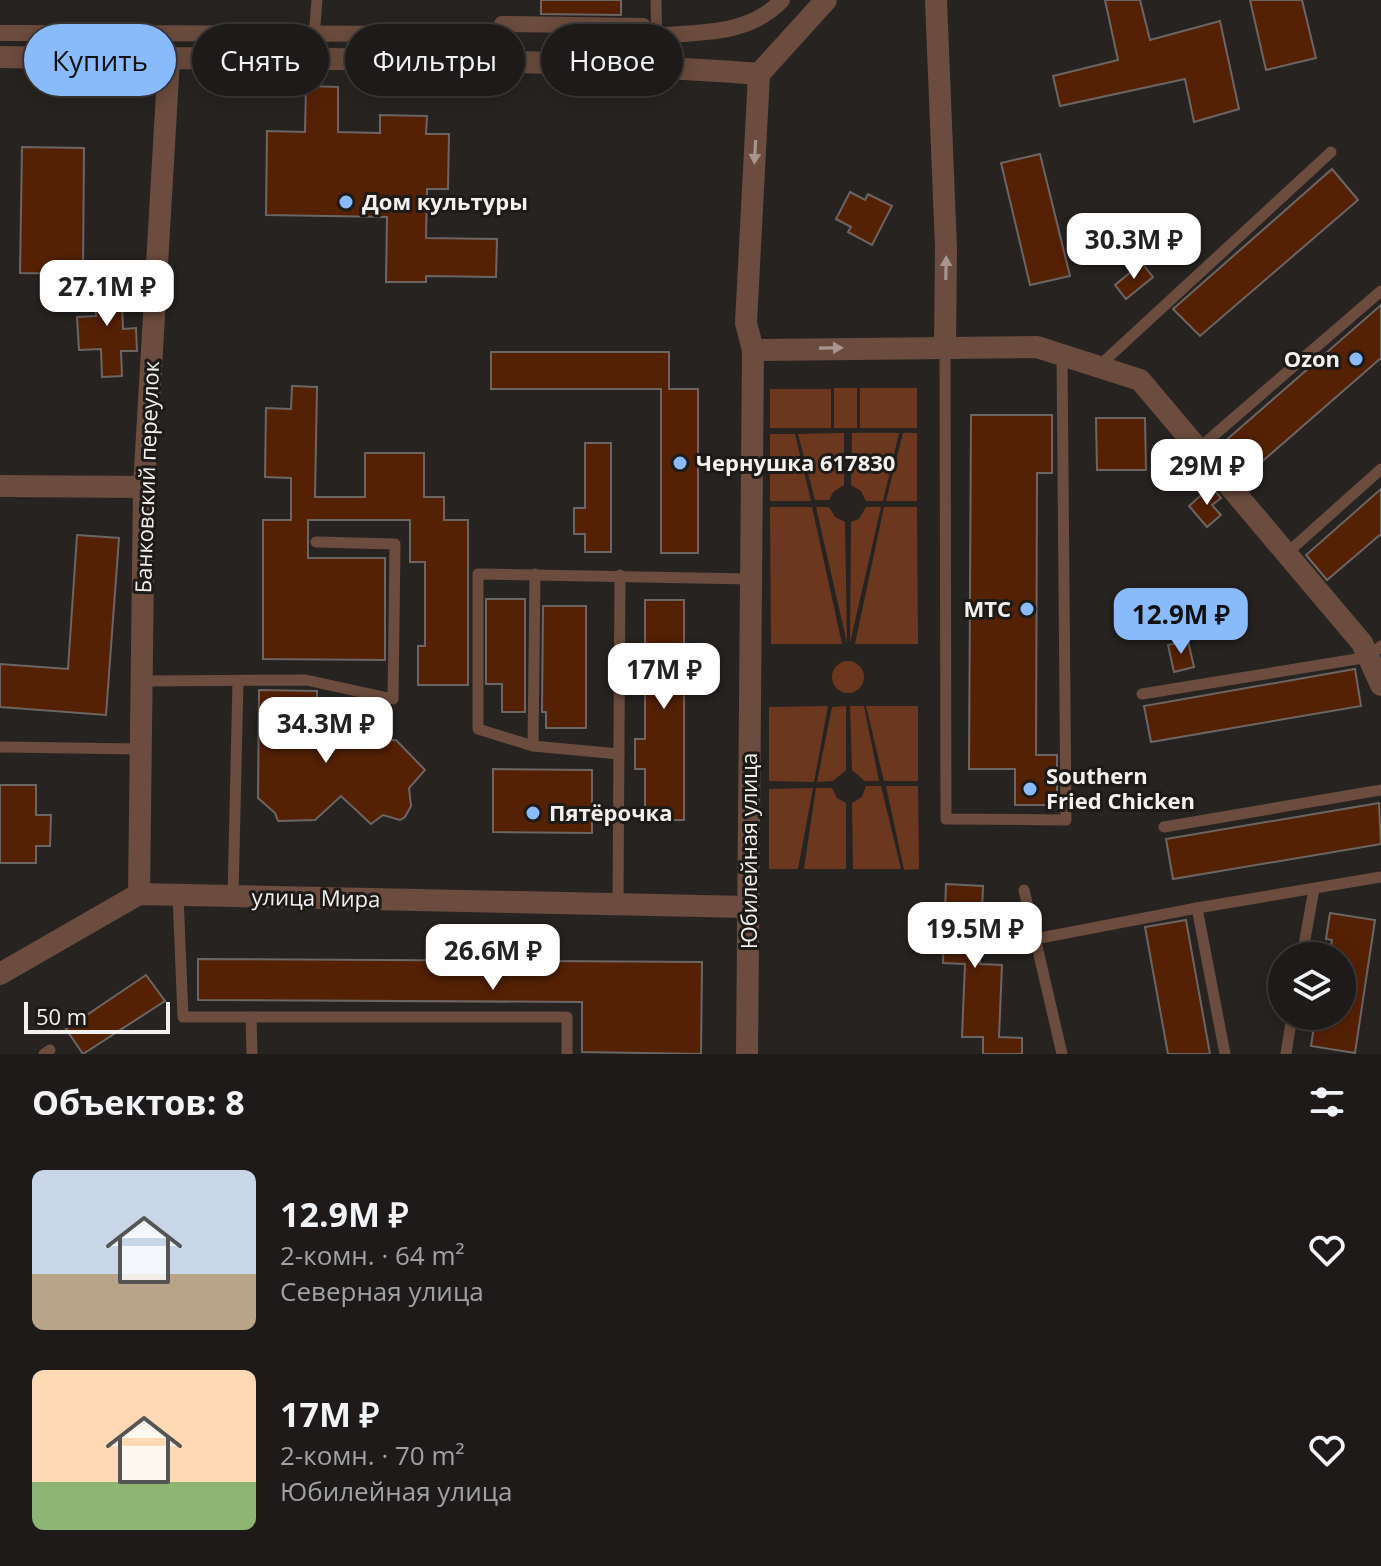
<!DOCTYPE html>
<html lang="ru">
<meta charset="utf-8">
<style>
body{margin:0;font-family:"Open Sans",sans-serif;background:#2a2726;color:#f1f3f6;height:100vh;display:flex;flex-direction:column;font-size:30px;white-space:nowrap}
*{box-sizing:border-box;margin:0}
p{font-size:26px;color:#a0a1a2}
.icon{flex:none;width:44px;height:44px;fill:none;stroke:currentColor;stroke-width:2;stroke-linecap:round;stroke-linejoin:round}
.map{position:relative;height:1054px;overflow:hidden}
.details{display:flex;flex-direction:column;background:#1d1a19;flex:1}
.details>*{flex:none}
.guide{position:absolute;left:24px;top:24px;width:800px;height:72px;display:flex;gap:16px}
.fabs{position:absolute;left:1268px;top:942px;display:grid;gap:16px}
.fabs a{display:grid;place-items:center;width:88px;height:88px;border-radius:50%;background:#1d1a19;box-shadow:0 4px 20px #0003,0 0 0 2px #3b3838;font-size:40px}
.scale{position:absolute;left:24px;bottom:20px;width:146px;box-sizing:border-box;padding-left:8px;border:4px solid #f3f1ef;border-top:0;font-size:22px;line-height:28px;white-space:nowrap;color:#f3f1ef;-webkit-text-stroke:6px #1d1a18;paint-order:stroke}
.price{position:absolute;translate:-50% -68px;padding:0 18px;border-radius:16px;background:#fff;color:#222;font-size:26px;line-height:52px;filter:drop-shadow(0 2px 4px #0008)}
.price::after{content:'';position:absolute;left:50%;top:48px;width:24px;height:18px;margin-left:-12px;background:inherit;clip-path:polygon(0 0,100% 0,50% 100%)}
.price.on{background:#88bafc;color:#111}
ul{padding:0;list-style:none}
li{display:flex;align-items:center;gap:24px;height:200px;padding:0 32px}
li span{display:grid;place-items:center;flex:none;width:224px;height:160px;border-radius:12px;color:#555}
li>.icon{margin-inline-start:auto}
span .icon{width:96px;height:96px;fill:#fffc;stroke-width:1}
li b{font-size:34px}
h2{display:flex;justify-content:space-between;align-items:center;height:96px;padding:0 32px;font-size:34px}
.tag{padding:0 28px;border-radius:36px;background:#1d1a19;box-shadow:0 4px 20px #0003,0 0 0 2px #3b3838;font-size:28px;line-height:72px}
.tag.on{background:#88bafc;color:#111}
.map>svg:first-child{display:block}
.green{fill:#6b381f}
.building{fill:#552105;stroke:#6b6664;stroke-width:2}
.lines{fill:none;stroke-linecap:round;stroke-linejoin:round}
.service{stroke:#6b4c3e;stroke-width:11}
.pedestrian{stroke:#6b4c3e;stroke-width:16}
.minor{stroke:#6b4c3e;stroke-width:22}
.oneway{fill:#a8968e}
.poi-dot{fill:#88bafc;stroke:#1d1a18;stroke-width:3}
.labels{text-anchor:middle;stroke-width:6;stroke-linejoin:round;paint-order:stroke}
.poi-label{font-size:22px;font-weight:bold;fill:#f3f1ef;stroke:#1d1a18;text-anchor:start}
.street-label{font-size:22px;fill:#f3f1ef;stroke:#1d1a18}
</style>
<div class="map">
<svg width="1381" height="1054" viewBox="0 0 1381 1054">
<rect width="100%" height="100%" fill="#272321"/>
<g class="green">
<rect x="834" y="388" width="23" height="40"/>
<rect x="860" y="388" width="57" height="40"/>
<rect x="770" y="389" width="61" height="39"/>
<polygon points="844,433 844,485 833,492 829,500 815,500 798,434"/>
<polygon points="852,433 899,433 883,501 866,501 861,491 851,485"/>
<polygon points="903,433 917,433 917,501 886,501"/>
<polygon points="770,434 795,434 811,501 770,501"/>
<polygon points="770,507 812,507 842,644 771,644"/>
<polygon points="816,507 829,507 835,517 845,522 847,643"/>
<polygon points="866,507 881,507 850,643 851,522 859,519"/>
<polygon points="884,507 917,507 918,644 855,644"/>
<circle cx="848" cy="677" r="16"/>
<polygon points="828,706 814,782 769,781 769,707"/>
<polygon points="846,706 846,770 833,781 817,782 832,707"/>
<polygon points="850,706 864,706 879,781 865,781 852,770"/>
<polygon points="866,706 918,706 918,781 884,781"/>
<polygon points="866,786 881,786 901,869 853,869 852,803 862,797"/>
<polygon points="886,786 918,786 919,869 904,870"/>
<polygon points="813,788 798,869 769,869 769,789"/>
<polygon points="816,788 832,788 837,798 846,803 846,869 804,869"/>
</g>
<g class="building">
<polygon points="541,0 621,0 621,15 541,14"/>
<polygon points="1105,0 1140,0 1150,40 1220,21 1239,109 1194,122 1185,79 1060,106 1053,76 1118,60"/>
<polygon points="1250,0 1302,0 1316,58 1266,70"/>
<polygon points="306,86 338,87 338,132 380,133 380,115 427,116 426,134 449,134 448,189 427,189 426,238 497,239 496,277 426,276 426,282 386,282 387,217 266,215 267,131 305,132"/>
<polygon points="22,147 84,148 83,274 20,273"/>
<polygon points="1040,154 1070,276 1030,285 1001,163"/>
<polygon points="1332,169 1358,200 1200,336 1173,309"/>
<polygon points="850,192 865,200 868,194 892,206 872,245 848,232 851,227 836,219"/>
<polygon points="1142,263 1153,277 1126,299 1115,285"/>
<polygon points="121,278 123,329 136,328 137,351 121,351 122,376 102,377 101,349 79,350 77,317 96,316 94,279"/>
<polygon points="1381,305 1381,358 1242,479 1216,449"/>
<polygon points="491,352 669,352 669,389 698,389 698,553 661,553 661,389 491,389"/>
<polygon points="292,386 317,387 315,497 365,497 365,453 424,453 424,497 444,497 444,520 468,520 468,685 418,685 418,646 425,646 425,562 410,562 410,520 308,520 308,558 385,558 385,660 263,659 263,520 291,520 291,478 265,477 266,408 291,409"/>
<polygon points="971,415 1052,415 1052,473 1037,473 1036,755 1057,755 1057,805 1015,805 1015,769 969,769"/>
<polygon points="1096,418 1145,418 1146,470 1097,470"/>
<polygon points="585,443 611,443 611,552 585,552 585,534 574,534 574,508 585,508"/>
<polygon points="1211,486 1221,498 1212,505 1221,515 1207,527 1189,506"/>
<polygon points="1381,489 1381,534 1327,580 1306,555"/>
<polygon points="77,535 119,538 106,715 0,707 0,664 68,669"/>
<polygon points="486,599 525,599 525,712 502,712 502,684 486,684"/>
<polygon points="645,600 684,600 684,820 645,820 645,769 635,769 635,739 645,739"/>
<polygon points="543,606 586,606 586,728 546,728 546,712 542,712"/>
<polygon points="1188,641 1194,667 1174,672 1168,645"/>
<polygon points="1355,669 1361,706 1151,742 1144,706"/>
<polygon points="259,690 317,691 317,742 396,740 425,770 409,788 411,806 405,817 400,820 383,815 371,824 341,796 315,820 278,821 275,813 258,798"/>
<polygon points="493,769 592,770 592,833 493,832"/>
<polygon points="0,785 36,785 36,815 51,815 50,846 36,846 36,863 0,863"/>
<polygon points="1379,803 1381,844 1173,879 1166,839"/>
<polygon points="946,884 983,886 980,964 1002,965 999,1037 1022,1038 1022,1054 983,1054 983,1037 962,1037 965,964 943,963"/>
<polygon points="1330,913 1375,920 1355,1053 1311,1046 1315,1019 1342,1016 1342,956 1329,956 1332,940 1326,939"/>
<polygon points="1186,920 1210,1054 1168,1054 1145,927"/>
<polygon points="198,959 702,962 701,1054 582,1052 582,1002 198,1000"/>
<polygon points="146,975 165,1001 83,1054 66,1029"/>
</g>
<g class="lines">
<g class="service">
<polyline points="656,0 657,66"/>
<polyline points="312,60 317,0"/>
<polyline points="945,346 946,819 1066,820 1062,355"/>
<polyline points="1099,366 1331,152"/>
<polyline points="1198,449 1381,291"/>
<polyline points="1286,554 1381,469"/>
<polyline points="142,681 306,680 393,699 395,544 316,542"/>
<polyline points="1142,694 1369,657 1381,646"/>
<polyline points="533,746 535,574"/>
<polyline points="0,747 141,749"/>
<polyline points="619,754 533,746 478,729 478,574 750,579"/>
<polyline points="1164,827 1381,790"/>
<polyline points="1024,890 1062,1054"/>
<polyline points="178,895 183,1017 567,1017 567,1054"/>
<polyline points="233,896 238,681"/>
<polyline points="618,903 620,575"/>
<polyline points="1035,939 1197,908"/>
<polyline points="1302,956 1314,889"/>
<polyline points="251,1017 252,1054"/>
<polyline points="44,1054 50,1050"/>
<polyline points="1225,1054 1197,908 1381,877"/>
<polyline points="1286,1054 1292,1016"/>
</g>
<path class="pedestrian" d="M0 33 502 34V24L643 26 649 36C695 32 748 37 782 0"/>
<g class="minor">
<polyline points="936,0 946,248 945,346"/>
<path d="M0 57C253 60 507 55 759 74"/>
<polyline points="759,74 826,0"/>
<polyline points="753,350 1037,347 1140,380 1362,643 1381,685"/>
<polyline points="0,486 144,487"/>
<polyline points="139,894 144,487 169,59"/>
<polyline points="0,974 139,894 748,907"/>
<polyline points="747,1054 753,350 746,323 759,74"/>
</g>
</g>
<defs><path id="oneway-solid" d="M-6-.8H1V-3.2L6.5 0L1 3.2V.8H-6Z" transform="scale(2)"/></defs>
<g class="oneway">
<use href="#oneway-solid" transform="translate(755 152) rotate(93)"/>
<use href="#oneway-solid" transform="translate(946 268) rotate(-89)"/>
<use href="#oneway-solid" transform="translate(831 348) rotate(-1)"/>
</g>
<g class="poi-dot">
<circle cx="346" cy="202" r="8"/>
<circle cx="1356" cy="359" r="8"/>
<circle cx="680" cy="463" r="8"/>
<circle cx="1027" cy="609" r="8"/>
<circle cx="1030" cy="789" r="8"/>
<circle cx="533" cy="813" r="8"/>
</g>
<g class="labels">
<g class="poi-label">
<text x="362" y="210">Дом культуры</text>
<text x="1340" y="367" text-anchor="end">Ozon</text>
<text x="696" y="471">Чернушка 617830</text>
<text x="1011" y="617" text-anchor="end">МТС</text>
<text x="1046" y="784">Southern<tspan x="1046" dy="25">Fried Chicken</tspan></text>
<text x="549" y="821">Пятёрочка</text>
</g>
<g class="street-label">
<text transform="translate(147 477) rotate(-88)" y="8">Банковский переулок</text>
<text transform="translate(749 851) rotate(-90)" y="8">Юбилейная улица</text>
<text transform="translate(316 898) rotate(1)" y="8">улица Мира</text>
</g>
</g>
</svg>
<div class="fabs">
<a><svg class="icon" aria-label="layers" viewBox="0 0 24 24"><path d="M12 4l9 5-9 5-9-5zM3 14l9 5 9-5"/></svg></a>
</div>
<div class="scale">50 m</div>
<b class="price" style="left:1134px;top:281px">30.3M ₽</b>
<b class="price" style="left:107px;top:328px">27.1M ₽</b>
<b class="price" style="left:1207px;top:507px">29M ₽</b>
<b class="price on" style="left:1181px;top:656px">12.9M ₽</b>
<b class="price" style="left:664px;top:711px">17M ₽</b>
<b class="price" style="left:326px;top:765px">34.3M ₽</b>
<b class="price" style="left:975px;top:970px">19.5M ₽</b>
<b class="price" style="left:493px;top:992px">26.6M ₽</b>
<div class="guide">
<a class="tag on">Купить</a>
<a class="tag">Снять</a>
<a class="tag">Фильтры</a>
<a class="tag">Новое</a>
</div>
</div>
<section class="details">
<h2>Объектов: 8<svg class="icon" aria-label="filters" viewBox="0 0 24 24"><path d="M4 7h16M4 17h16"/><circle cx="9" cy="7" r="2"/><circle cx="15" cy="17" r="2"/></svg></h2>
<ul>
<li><span style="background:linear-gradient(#c9d6e8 65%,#b9a48a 0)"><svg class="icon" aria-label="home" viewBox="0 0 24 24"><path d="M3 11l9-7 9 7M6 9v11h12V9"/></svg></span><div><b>12.9M ₽</b><p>2-комн. · 64 m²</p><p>Северная улица</p></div><svg class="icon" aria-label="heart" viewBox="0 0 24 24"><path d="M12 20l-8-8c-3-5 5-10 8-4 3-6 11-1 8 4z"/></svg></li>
<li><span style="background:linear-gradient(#ffd9b3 70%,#8fb573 0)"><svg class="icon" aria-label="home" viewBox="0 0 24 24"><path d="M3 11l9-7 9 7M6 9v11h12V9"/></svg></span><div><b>17M ₽</b><p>2-комн. · 70 m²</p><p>Юбилейная улица</p></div><svg class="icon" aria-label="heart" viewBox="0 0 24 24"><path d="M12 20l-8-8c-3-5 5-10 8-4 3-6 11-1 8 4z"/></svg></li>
</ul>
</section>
